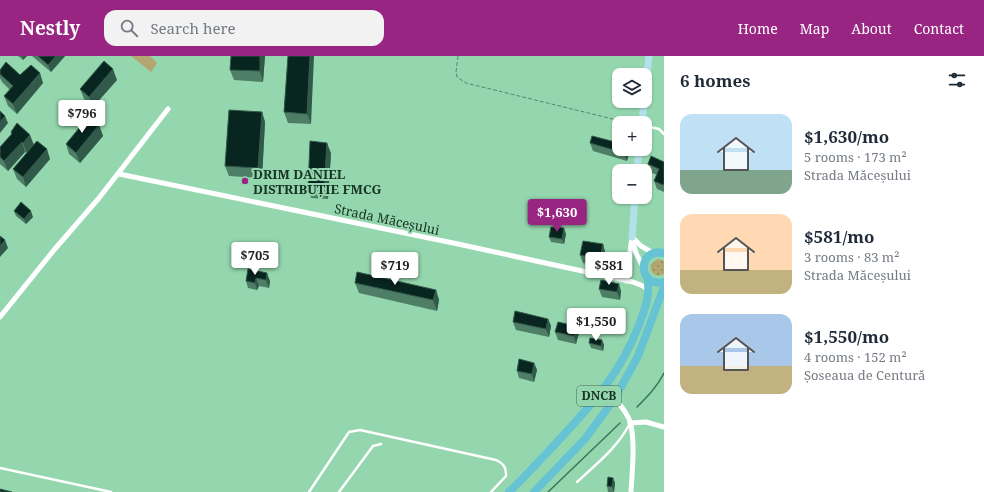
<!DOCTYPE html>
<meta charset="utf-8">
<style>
body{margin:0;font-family:"Noto Serif",serif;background:#f2f2f3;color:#1f2937;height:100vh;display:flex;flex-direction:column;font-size:15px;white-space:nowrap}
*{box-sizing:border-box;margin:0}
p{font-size:13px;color:#747a83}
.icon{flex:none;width:22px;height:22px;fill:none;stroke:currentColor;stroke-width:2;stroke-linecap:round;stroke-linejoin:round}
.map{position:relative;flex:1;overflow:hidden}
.panel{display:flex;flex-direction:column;background:#fff;width:320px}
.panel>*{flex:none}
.fabs{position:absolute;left:612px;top:12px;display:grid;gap:8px}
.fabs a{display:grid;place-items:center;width:40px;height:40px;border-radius:8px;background:#fff;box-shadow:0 1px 3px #0004;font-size:20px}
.price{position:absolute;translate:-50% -34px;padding:0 9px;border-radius:4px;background:#fff;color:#222;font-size:13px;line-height:26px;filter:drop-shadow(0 1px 2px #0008)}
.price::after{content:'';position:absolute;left:50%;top:24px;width:12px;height:9px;margin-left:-6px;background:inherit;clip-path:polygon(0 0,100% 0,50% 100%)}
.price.active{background:#982582;color:#fff}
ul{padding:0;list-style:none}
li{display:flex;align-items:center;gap:12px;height:100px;padding:0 16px}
li span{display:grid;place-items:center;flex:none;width:112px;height:80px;border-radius:12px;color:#555}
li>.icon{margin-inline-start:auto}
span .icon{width:48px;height:48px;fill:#fffc;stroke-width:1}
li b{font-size:17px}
h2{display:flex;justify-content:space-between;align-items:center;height:48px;padding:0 16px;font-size:17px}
header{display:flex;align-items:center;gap:24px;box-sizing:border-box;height:56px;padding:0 20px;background:#982582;color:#fff}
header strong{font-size:19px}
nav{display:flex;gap:22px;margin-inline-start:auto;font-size:14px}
.search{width:280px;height:36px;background:#f2f2f3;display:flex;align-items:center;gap:10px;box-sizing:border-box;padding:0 14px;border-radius:12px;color:#747a83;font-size:15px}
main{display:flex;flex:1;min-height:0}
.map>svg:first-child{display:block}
.grass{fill:url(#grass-dots)}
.pitch{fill:#b3a671}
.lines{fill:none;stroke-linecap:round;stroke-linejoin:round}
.stream{stroke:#377a55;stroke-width:1.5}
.path{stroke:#57876a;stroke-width:1;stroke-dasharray:4 2;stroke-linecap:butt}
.lane{stroke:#fff;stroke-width:2.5}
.street{stroke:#fff;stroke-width:5}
.secondary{stroke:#b2e1ea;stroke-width:7}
.primary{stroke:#66c3d4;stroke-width:8}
.wall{fill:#4e7e66}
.shaded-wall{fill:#325a4a}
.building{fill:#08251f;stroke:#325a4a}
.poi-dot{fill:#982582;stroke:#94d7ae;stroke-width:1.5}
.labels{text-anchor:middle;stroke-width:4;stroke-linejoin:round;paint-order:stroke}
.shield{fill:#94d7ae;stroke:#3d644d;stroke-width:1}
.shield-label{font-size:12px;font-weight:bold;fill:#183323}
.poi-label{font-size:13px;font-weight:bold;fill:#183323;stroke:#94d7ae;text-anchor:start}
.street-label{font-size:13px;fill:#183323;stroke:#94d7ae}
</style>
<header>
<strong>Nestly</strong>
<div class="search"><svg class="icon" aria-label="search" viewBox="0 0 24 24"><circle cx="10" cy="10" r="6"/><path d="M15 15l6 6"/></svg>Search here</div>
<nav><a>Home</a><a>Map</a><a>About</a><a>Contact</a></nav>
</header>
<main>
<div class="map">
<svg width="664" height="436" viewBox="0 0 664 436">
<defs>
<pattern id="grass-dots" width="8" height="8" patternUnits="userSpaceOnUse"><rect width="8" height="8" fill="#b3a671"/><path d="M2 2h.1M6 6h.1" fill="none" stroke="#91885c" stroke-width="1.8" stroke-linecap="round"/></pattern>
</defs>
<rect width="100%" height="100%" fill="#94d7ae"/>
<path class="grass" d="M658 203 664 205V218C656 222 649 217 651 208Z"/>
<polygon class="pitch" points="131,0 150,0 157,7 151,16"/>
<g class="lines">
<g class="stream">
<path d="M637 351C647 341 657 331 664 317"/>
<polyline points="548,436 620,367"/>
</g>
<polyline class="path" points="458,0 456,16 457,21 466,27 629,67"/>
<g class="lane">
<polyline points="645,70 659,73 664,78"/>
<polyline points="0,412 111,436"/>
<path d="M577 426C596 408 617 392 629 369"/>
<path d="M309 436 349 376 360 374 496 404C504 408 506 411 506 420L491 436"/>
<polyline points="339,436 373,390 381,388"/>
</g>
<g class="street">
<polyline points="119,118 458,188 633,226 643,230 648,234"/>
<polyline points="633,182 641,190 653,197"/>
<polyline points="633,186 636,197 643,211"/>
<polyline points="626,225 632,181"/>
<polyline points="0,261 54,194 99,142 168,53"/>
<path d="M615 342C620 349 626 356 629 363 636 380 632 417 631 436"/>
<polyline points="630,367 646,366 664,371"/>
</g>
<g class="secondary">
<polyline points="645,38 649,0"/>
<polyline points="642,67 644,45"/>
<polyline points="637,115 639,93"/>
<polyline points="632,181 635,141"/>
</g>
<g class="primary">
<path d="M664 197C637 191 637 232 664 226"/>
<path d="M509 436C526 420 542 402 558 385 593 347 620 318 639 269 645 253 651 238 647 221"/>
<polyline points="534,436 585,383 615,342 638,300 664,231"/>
</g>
</g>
<g class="wall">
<polygon points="18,0 27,0 23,4"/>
<polygon points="32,0 65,0 51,16"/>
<polygon points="265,0 263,26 234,24 230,14"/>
<polygon points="288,0 311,68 288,67 284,56"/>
<polygon points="0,14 20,19 43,27 17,58 8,50 4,40 10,34 2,26 0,22"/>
<polygon points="117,24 93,51 84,43 80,33"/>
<polygon points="262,56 265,66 262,122 229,120 225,110"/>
<polygon points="99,69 103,80 80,107 69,98 66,88"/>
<polygon points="11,76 34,88 50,103 26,131 17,123 13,113 27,97 25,96 8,115 0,108 0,91 11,78"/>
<polygon points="590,87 619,93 627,93 629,97 627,105 593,95"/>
<polygon points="331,97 328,143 311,142 308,132"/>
<polygon points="664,106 664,136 657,133 654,125 657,119 650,116 648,108"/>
<polygon points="14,155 33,161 26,168 16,160"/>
<polygon points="566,178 564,188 551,186 549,181"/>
<polygon points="603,188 605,196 602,211 583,207 580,199"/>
<polygon points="248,213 270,225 269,232 259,230 257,234 248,232 246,225"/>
<polygon points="355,227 436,234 439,244 437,255 359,237"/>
<polygon points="599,233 621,235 620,244 602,241"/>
<polygon points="596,254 598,260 597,262 599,267 597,273 580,269 578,264"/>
<polygon points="548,263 551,270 549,281 516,274 513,266"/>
<polygon points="576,270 579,277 576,288 558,284 555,276"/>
<polygon points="602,284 604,289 603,295 591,292 589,287"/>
<polygon points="534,307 537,314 534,326 519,322 517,315"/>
<polygon points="613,422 615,427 614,436 608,436 607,430"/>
</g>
<g class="shaded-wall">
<polygon points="22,0 27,0 23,4"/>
<polygon points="56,0 65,0 51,16 48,9"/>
<polygon points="260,0 265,0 263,26 260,15"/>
<polygon points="310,0 314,0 311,68 307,58"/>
<polygon points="113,13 117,24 93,51 89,41"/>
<polygon points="40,17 43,27 17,58 13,48"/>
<polygon points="262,56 265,66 262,122 258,112"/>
<polygon points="5,60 8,67 0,77 0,66"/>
<polygon points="99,69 103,80 80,107 76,97"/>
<polygon points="30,79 34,89 27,97 23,87"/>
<polygon points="22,86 25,96 8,115 4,105"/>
<polygon points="327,87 331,97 328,143 324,133"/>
<polygon points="47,93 50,103 26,131 23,121"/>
<polygon points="625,93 627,93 629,97 627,105 624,97"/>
<polygon points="630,110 632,115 629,115"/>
<polygon points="31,155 33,161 26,168 24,163"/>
<polygon points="564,172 566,178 564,188 562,183"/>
<polygon points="5,184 8,192 0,201 0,190"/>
<polygon points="603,188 605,196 602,211 600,203"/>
<polygon points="267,217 270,225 269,232 266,224"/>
<polygon points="256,222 259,230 257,234 255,227"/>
<polygon points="619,228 621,235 620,244 617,236"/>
<polygon points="436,234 439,244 437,255 433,244"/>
<polygon points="596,254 598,260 597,262 599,267 597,273 594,261"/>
<polygon points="548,263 551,270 549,281 546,273"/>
<polygon points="576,270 579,277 576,288 574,280"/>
<polygon points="602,284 604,289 603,295 601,290"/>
<polygon points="534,307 537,314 534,326 532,318"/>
<polygon points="613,422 615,427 614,436 612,431"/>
</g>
<g class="building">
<polygon points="38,0 56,0 48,9"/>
<polygon points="231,0 260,0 260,15 230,14"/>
<polygon points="288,0 310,0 307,58 284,56"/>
<polygon points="104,5 113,13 89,41 80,33"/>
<polygon points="6,6 20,19 31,9 40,17 13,48 4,40 13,30 0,18 0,14"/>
<polygon points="229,54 262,56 258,112 225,110"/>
<polygon points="0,55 5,60 0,66"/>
<polygon points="89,60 99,69 76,97 66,88"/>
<polygon points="17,67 30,79 23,87 22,86 4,105 0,101 0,91 12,78 11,76"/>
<polygon points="592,80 619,87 619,93 625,93 624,97 590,87"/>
<polygon points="37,85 47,93 23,121 13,113"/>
<polygon points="310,85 327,87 324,133 308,132"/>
<polygon points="651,100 664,106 664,128 663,129 654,125 659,113 648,108"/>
<polygon points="622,109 630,110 629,115 621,115"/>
<polygon points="21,146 31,155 24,163 14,155"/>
<polygon points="551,171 564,172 562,183 549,181"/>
<polygon points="0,180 5,184 0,190"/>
<polygon points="583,185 603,188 600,203 580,199"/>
<polygon points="248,213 267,217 266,224 256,222 255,227 246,225"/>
<polygon points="357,216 436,234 433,244 355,227"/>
<polygon points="601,224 619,228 617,236 599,233"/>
<polygon points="589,253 596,254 594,261 597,262 596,268 578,264 579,258 587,260"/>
<polygon points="515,255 548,263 546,273 513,266"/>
<polygon points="558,266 576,270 574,280 555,276"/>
<polygon points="590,282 602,284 601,290 589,287"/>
<polygon points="519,303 534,307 532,318 517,315"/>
<polygon points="608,421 613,422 612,431 607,430"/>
<polygon points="0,433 12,436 0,436"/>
</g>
<circle class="poi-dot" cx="245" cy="125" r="4"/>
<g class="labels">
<rect class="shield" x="577" y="330" width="44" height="20" rx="3"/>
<g class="shield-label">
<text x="599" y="344">DNCB</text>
</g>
<g class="poi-label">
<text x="253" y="123">DRIM DANIEL<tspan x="253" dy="15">DISTRIBUȚIE FMCG</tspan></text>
</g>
<g class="street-label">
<text transform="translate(387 163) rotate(12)" y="5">Strada Măceșului</text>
</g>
</g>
</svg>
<div class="fabs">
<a><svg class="icon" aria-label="layers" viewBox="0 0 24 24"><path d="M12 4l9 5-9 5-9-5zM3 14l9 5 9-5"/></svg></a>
<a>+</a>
<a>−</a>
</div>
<b class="price" style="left:82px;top:78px">$796</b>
<b class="price active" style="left:557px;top:177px">$1,630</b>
<b class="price" style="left:255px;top:220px">$705</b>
<b class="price" style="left:395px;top:230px">$719</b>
<b class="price" style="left:609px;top:230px">$581</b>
<b class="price" style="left:596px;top:286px">$1,550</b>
</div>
<section class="panel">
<h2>6 homes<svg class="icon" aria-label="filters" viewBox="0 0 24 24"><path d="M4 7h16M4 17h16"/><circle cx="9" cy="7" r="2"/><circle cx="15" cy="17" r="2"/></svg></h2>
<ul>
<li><span style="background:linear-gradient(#bfe0f5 70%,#7fa58c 0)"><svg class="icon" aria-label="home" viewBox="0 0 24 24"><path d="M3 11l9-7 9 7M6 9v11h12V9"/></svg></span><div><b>$1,630/mo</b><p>5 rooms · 173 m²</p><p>Strada Măceșului</p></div></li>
<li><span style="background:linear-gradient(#ffd9b3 70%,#c2b280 0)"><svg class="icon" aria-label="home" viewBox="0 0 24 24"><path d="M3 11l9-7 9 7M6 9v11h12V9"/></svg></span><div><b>$581/mo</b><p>3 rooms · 83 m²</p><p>Strada Măceșului</p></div></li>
<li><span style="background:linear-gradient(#a9c7e8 65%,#c2b280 0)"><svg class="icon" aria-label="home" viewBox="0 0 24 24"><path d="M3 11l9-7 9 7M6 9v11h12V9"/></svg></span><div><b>$1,550/mo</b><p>4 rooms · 152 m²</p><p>Șoseaua de Centură</p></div></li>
</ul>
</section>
</main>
